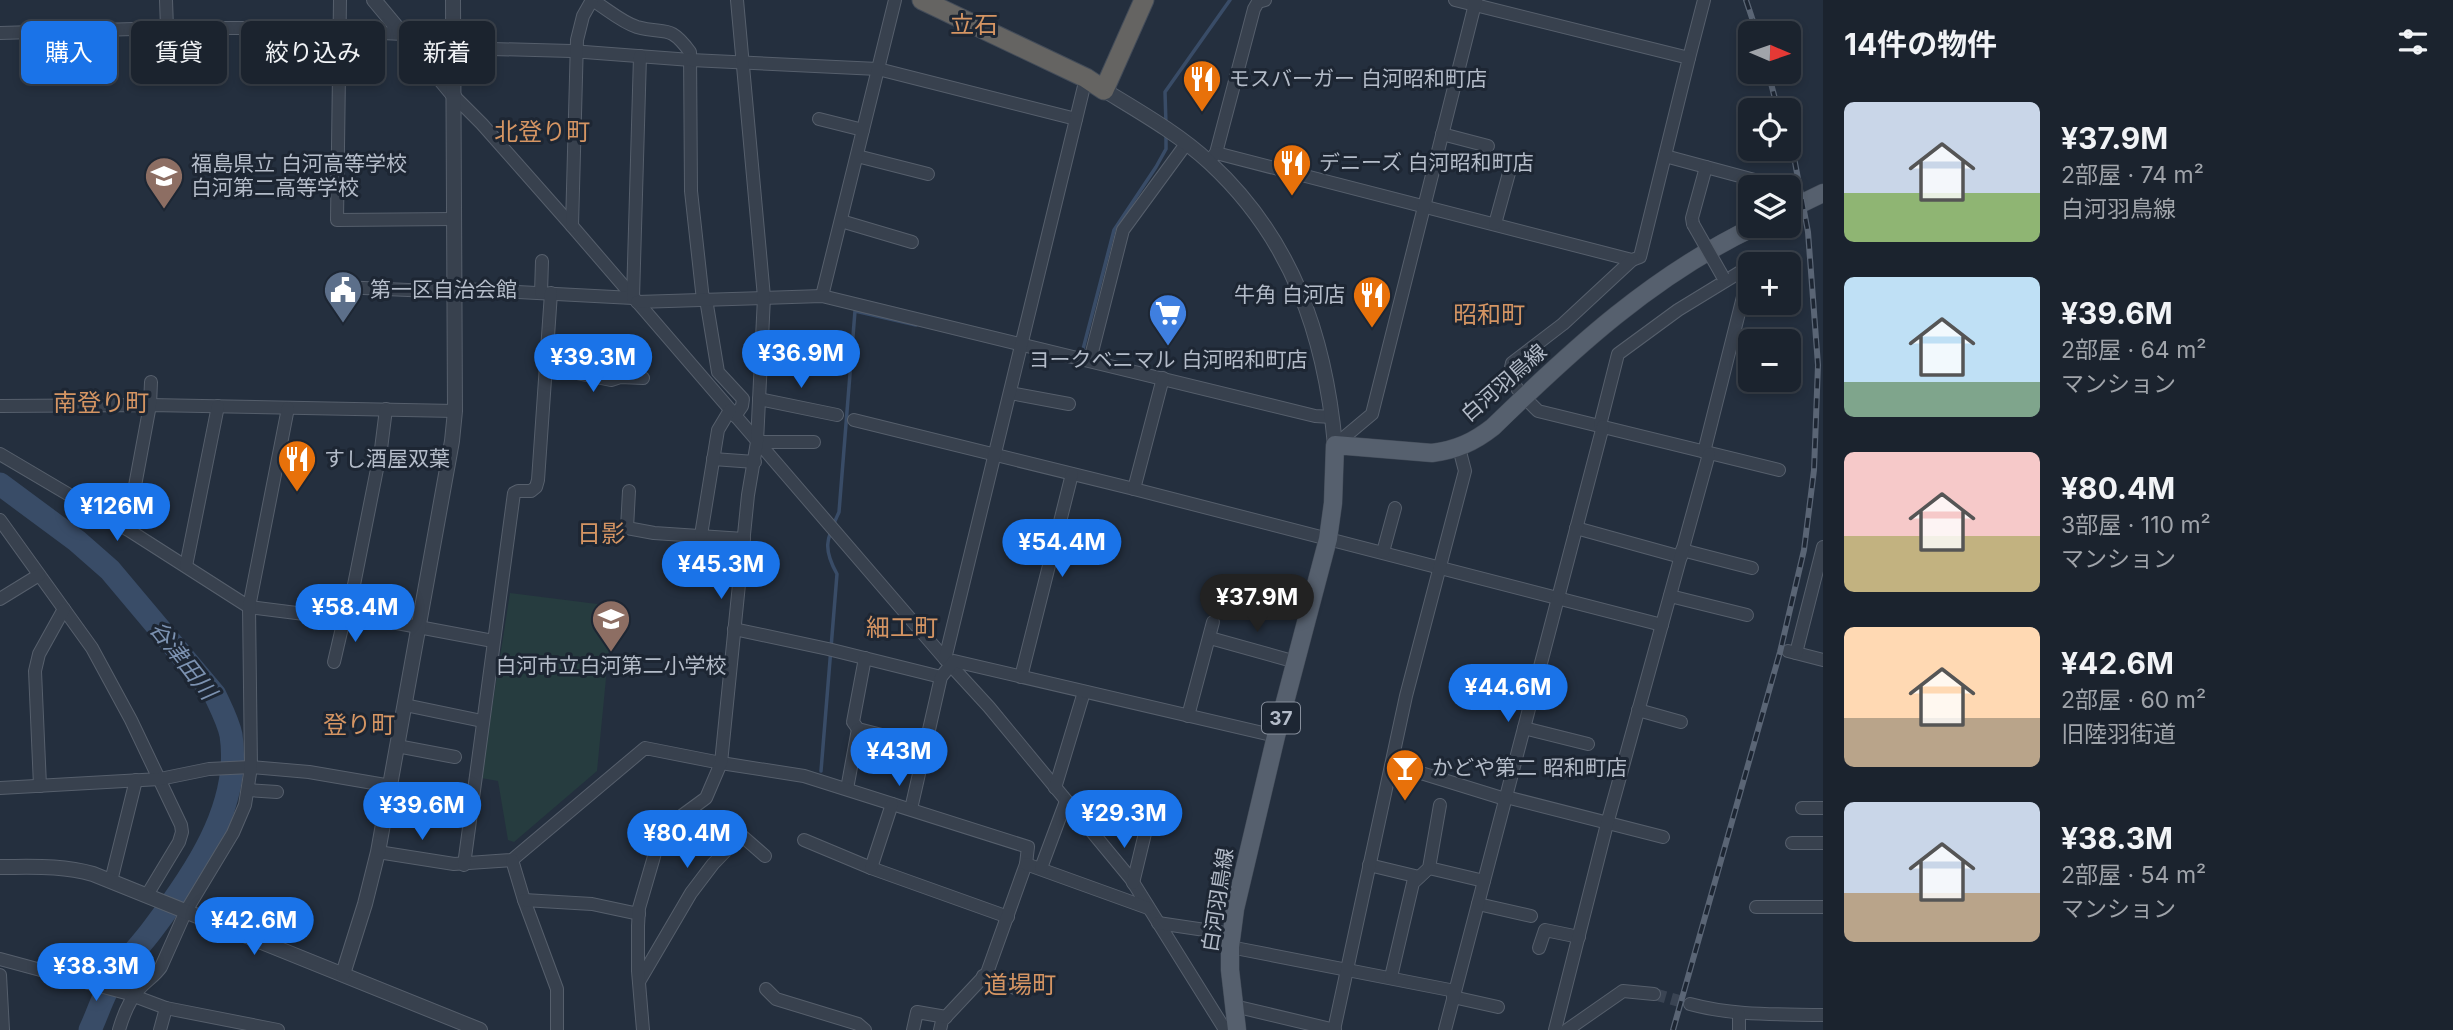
<!DOCTYPE html>
<html lang="ja">
<meta charset="utf-8">
<style>
body{margin:0;font-family:Inter,"Noto Sans JP",sans-serif;background:#242b36;color:#f1f3f6;height:100vh;display:flex;flex-direction:column;font-size:26px;white-space:nowrap}
*{box-sizing:border-box;margin:0}
p{font-size:23px;color:#a0a4aa}
.icon{flex:none;width:38px;height:38px;fill:none;stroke:currentColor;stroke-width:2;stroke-linecap:round;stroke-linejoin:round}
.map{position:relative;flex:1;overflow:hidden}
.sheet{display:flex;flex-direction:column;background:#1b232e;width:630px}
.sheet>*{flex:none}
.top-card{position:absolute;left:21px;top:21px;width:665px;height:63px;display:flex;gap:14px}
.needle{width:46px;rotate:92deg}
.controls{position:absolute;left:1738px;top:21px;display:grid;gap:14px}
.controls a{display:grid;place-items:center;width:63px;height:63px;border-radius:10px;background:#1b232e;box-shadow:0 4px 10px #0003,0 0 0 2px #39404a;font-size:35px}
.price{position:absolute;translate:-50% -60px;padding:0 16px;border-radius:24px;background:#1a73e8;color:#fff;font-size:23px;line-height:46px;filter:drop-shadow(0 2px 4px #0008)}
.price::after{content:'';position:absolute;left:50%;top:42px;width:21px;height:16px;margin-left:-10px;background:inherit;clip-path:polygon(0 0,100% 0,50% 100%)}
.price.active{background:#222;color:#fff}
ul{padding:0;list-style:none}
li{display:flex;align-items:center;gap:21px;height:175px;padding:0 21px}
li span{display:grid;place-items:center;flex:none;width:196px;height:140px;border-radius:10px;color:#555}
li>.icon{margin-inline-start:auto}
span .icon{width:84px;height:84px;fill:#fffc;stroke-width:1}
li b{font-size:30px}
h2{display:flex;justify-content:space-between;align-items:center;height:84px;padding:0 21px;font-size:30px}
.tag{padding:0 24px;border-radius:10px;background:#1b232e;box-shadow:0 4px 10px #0003,0 0 0 2px #39404a;font-size:24px;line-height:63px}
.tag.active{background:#1a73e8;color:#fff}
main{display:flex;flex:1;min-height:0}
.map>svg:first-child{display:block}
.green{fill:#263c3f}
.lines{fill:none;stroke-linecap:round;stroke-linejoin:round}
.stream{stroke:#394c67;stroke-width:3.5}
.river{stroke:#394c67;stroke-width:23}
.minor-tunnel{stroke:#3a4453;stroke-width:12;stroke-dasharray:12 6;stroke-linecap:butt}
.minor-casing{stroke:#565f6c;stroke-width:14}
.tertiary-casing{stroke:#565f6c;stroke-width:16}
.primary-casing{stroke:#414a57;stroke-width:19}
.trunk-casing{stroke:#434c59;stroke-width:21}
.minor{stroke:#38414e;stroke-width:12}
.tertiary{stroke:#38414e;stroke-width:14}
.primary{stroke:#56606e;stroke-width:18}
.trunk{stroke:#656462;stroke-width:19}
.rail-casing{stroke:#5a6575;stroke-width:6}
.rail{stroke:#1d2633;stroke-width:3.5;stroke-dasharray:10;stroke-linecap:butt}
.minor-bridge-casing{stroke:#565f6c;stroke-width:14;stroke-linecap:butt}
.minor-bridge{stroke:#38414e;stroke-width:12}
.labels{text-anchor:middle;stroke-width:6;stroke-linejoin:round;paint-order:stroke}
.shield{fill:#1d2633;stroke:#878f9c;stroke-width:2}
.shield-label{font-size:19px;font-weight:bold;fill:#b4bcc9}
.poi-label{font-size:21px;fill:#b4bcc9;stroke:#1d2633;text-anchor:start}
.street-label{font-size:21px;fill:#b4bcc9;stroke:#1d2633}
.water-label{font-size:23px;font-style:italic;fill:#7c92b1;stroke:#1d2633}
.quarter-label{font-size:24px;fill:#d59563;stroke:#1d2633}
</style>
<main>
<div class="map">
<svg width="1823" height="1030" viewBox="0 0 1823 1030">
<rect width="100%" height="100%" fill="#242f3e"/>
<polygon class="green" points="510,593 613,606 597,771 514,842 508,840 498,781 481,778"/>
<g class="lines">
<g class="stream">
<polyline points="1166,125 1165,92 1230,0"/>
<polyline points="1081,357 1114,230 1156,167 1166,149 1166,136"/>
<path d="M821 771 837 574C822 547 827 539 839 512L855 311 916 325"/>
</g>
<path class="river" d="M0 484 77 541 110 570 215 695C221 708 228 721 231 735 242 807 192 877 152 930 140 946 126 960 115 976 104 992 98 1013 90 1030"/>
<polyline class="minor-tunnel" points="1654,994 1690,1004"/>
<g class="minor-casing">
<g id="minor">
<polyline points="166,0 167,28"/>
<polyline points="340,0 337,220 454,219"/>
<path d="M592 0C606 8 621 22 637 27 665 35 669 23 690 52L691 191 703 300"/>
<polyline points="0,33 167,28 277,28 403,34"/>
<polyline points="455,48 571,51 691,60 878,69 1076,119"/>
<polyline points="1689,58 1704,0"/>
<polyline points="454,96 482,124 572,226 945,659 989,707 1131,879 1224,1028 1229,1030"/>
<polyline points="819,119 863,130"/>
<polyline points="1442,134 1488,146"/>
<polyline points="1216,153 1254,9 1258,2 1265,0"/>
<polyline points="857,156 928,174"/>
<polyline points="1665,156 1762,182"/>
<polyline points="1209,161 1216,153 1632,260 1640,257 1689,58 1455,0"/>
<polyline points="841,221 912,242"/>
<polyline points="1495,224 1512,162"/>
<polyline points="1693,224 1692,218 1706,167"/>
<polyline points="572,226 577,40 583,16 592,0"/>
<path d="M1632 260 1563 324 1512 363C1506 384 1525 397 1538 411L1779 470"/>
<polyline points="341,287 453,292 462,289 633,298"/>
<polyline points="541,293 542,261"/>
<polyline points="822,296 895,0"/>
<polyline points="633,298 640,56"/>
<polyline points="706,299 718,372 743,399 742,406 735,416"/>
<polyline points="637,302 822,296 1315,416 1332,417"/>
<polyline points="1090,360 1123,230 1186,144"/>
<polyline points="547,367 611,380 620,377 643,378"/>
<polyline points="1010,393 1069,404"/>
<polyline points="759,399 837,415"/>
<polyline points="0,406 150,405 455,411"/>
<polyline points="854,420 1134,489 1662,625"/>
<polyline points="1600,425 1618,354 1678,310 1750,266"/>
<polyline points="757,442 814,442"/>
<polyline points="1335,445 1372,414 1476,0"/>
<polyline points="1704,452 1750,269"/>
<polyline points="0,454 127,529 249,607 344,619 348,615 381,449 386,409"/>
<polyline points="713,459 755,462"/>
<polyline points="1134,489 1163,378"/>
<polyline points="629,491 627,528 654,533 744,539"/>
<polyline points="0,520 92,648 131,720 181,825 182,832 179,842 147,895"/>
<polyline points="1576,528 1681,557"/>
<polyline points="127,529 150,405 151,382"/>
<polyline points="701,535 718,430 730,410"/>
<polyline points="1682,550 1752,568"/>
<polyline points="1383,552 1395,508"/>
<polyline points="186,566 218,406"/>
<polyline points="1670,596 1747,615"/>
<polyline points="0,599 39,575"/>
<polyline points="734,629 828,649 941,677"/>
<polyline points="1210,638 1296,662"/>
<polyline points="1788,651 1823,660"/>
<polyline points="1796,653 1823,547"/>
<polyline points="865,658 853,722 858,729 925,746"/>
<polyline points="945,659 1086,78"/>
<polyline points="334,662 344,619 365,617 493,641"/>
<polyline points="1021,677 1072,474"/>
<polyline points="405,705 482,721"/>
<polyline points="1638,710 1681,722"/>
<polyline points="1188,716 1213,622"/>
<polyline points="1524,728 1588,744"/>
<polyline points="397,746 455,757"/>
<polyline points="1392,764 1505,799"/>
<polyline points="40,786 35,671 39,654 64,609"/>
<polyline points="0,788 160,779 209,769 251,767 309,772 391,786"/>
<polyline points="1055,788 1084,692"/>
<polyline points="847,789 858,729"/>
<polyline points="248,790 277,792"/>
<polyline points="1506,797 1663,837"/>
<polyline points="1802,808 1823,808"/>
<polyline points="911,809 941,677 954,661 1276,736"/>
<polyline points="804,840 871,868 1008,917"/>
<polyline points="1792,843 1823,843"/>
<polyline points="378,852 454,864 512,860 645,748 721,763 804,776 1028,847 1026,864 987,973 942,1021 940,1030"/>
<polyline points="512,860 524,900 557,989 557,1030"/>
<polyline points="1026,864 1148,908"/>
<polyline points="464,865 514,493 518,491 531,491 536,487 538,480 551,293"/>
<polyline points="1369,865 1419,877"/>
<polyline points="871,868 892,804"/>
<polyline points="1041,868 1066,801"/>
<polyline points="1429,868 1484,881"/>
<polyline points="111,881 136,780"/>
<polyline points="1133,883 1147,825"/>
<polyline points="524,900 592,904 639,914"/>
<polyline points="1478,904 1531,916"/>
<polyline points="1756,907 1823,907"/>
<polyline points="1158,923 1232,934"/>
<polyline points="1230,947 1455,991"/>
<polyline points="1539,948 1545,930 1579,937"/>
<polyline points="0,959 126,993 166,1008 278,1030"/>
<polyline points="0,975 3,1030"/>
<polyline points="983,976 1020,990"/>
<polyline points="1391,977 1413,883 1429,868 1440,805"/>
<polyline points="640,980 691,893 713,864 741,835 765,856"/>
<polyline points="766,989 776,999 858,1024 865,1030"/>
<polyline points="1453,997 1498,1007"/>
<path d="M1690 1004C1734 1016 1778 1014 1823 1015"/>
<polyline points="1234,1006 1335,1030"/>
<path d="M119 1030C123 1016 130 999 140 988 147 980 155 976 161 967L186 911 233 833 245 805 251 767 249 607 288 408"/>
<polyline points="160,1030 166,1008"/>
<polyline points="643,1030 638,971 638,926 639,908 653,860 661,831 706,798 721,763 748,495 757,442 764,297 737,0"/>
<polyline points="913,1030 917,1012 946,1017"/>
<polyline points="1334,1030 1406,696 1465,471 1459,448"/>
<polyline points="1445,1030 1603,426"/>
<polyline points="1555,1030 1607,824 1709,454"/>
<polyline points="1567,1030 1623,991 1654,994"/>
<polyline points="1739,1030 1739,1014"/>
</g>
</g>
<g class="tertiary-casing">
<g id="tertiary">
<polyline points="374,0 454,96"/>
<path d="M416 49C433 52 443 45 454 31"/>
<path d="M1104 90C1140 112 1179 134 1210 163 1292 239 1325 335 1335 445"/>
<path d="M0 867C32 867 62 865 93 874L480 1030"/>
<polyline points="343,974 365,904 378,852 452,441 455,411 453,0"/>
</g>
</g>
<g class="primary-casing">
<g id="primary">
<polyline points="1788,210 1823,193"/>
<path d="M1237 1030 1230 970V947L1235 909 1276 736 1328 539 1333 503 1335 445 1432 453C1456 450 1474 442 1493 427 1574 348 1653 275 1756 226"/>
</g>
</g>
<g class="trunk-casing">
<polyline id="trunk" points="922,0 1086,78 1104,90 1144,0"/>
</g>
<use href="#minor" class="minor"/>
<use href="#tertiary" class="tertiary"/>
<use href="#primary" class="primary"/>
<use href="#trunk" class="trunk"/>
<g class="rail-casing">
<g id="rail">
<polyline points="1746,0 1757,33"/>
<polyline points="1768,72 1778,110"/>
<polyline points="1673,1030 1780,652 1804,550 1814,470 1818,365 1808,232 1788,125"/>
</g>
</g>
<use href="#rail" class="rail"/>
<g class="minor-bridge-casing">
<polyline id="minor-bridge" points="1693,224 1723,277"/>
</g>
<use href="#minor-bridge" class="minor-bridge"/>
</g>
<defs>
<g id="restaurant-pin" transform="scale(2.0125)"><path d="M0 17L-7.5 6A9.5 9.5 0 1 1 7.5 6Z" fill="#e8710a" stroke="#1d2633"/><path d="M-5-6h1v4h1v-4h1v4h1v-4h1v5L-1.5 .5V6h-2V.5L-5-1ZM5-6V6H3V1.5H1.5Q1.5-4 5-6Z" fill="#fff"/></g>
<g id="school-pin" transform="scale(2.0125)"><path d="M0 17L-7.5 6A9.5 9.5 0 1 1 7.5 6Z" fill="#8d6e63" stroke="#1d2633"/><path d="M0-5L7-2L0 1L-7-2ZM-4 1L0 2.5L4 1V4Q0 6-4 4Z" fill="#fff"/></g>
<g id="civic-pin" transform="scale(2.0125)"><path d="M0 17L-7.5 6A9.5 9.5 0 1 1 7.5 6Z" fill="#5c6f8a" stroke="#1d2633"/><path d="M-.6-6.5H3V-4.5H.6V-3L4-1V1h2V6H-6V1h2V-1L-.6-3ZM-1.2 2.5V6h2.4V2.5Z" fill="#fff"/></g>
<g id="supermarket-pin" transform="scale(2.0125)"><path d="M0 17L-7.5 6A9.5 9.5 0 1 1 7.5 6Z" fill="#3f7fe0" stroke="#1d2633"/><path d="M-6-5.5h2.5l.6 2H6L4.5 2H-2.5L-4.4-4H-6ZM-1.5 3.2a1.3 1.3 0 1 0 .1 0ZM3 3.2a1.3 1.3 0 1 0 .1 0Z" fill="#fff"/></g>
<g id="bar-pin" transform="scale(2.0125)"><path d="M0 17L-7.5 6A9.5 9.5 0 1 1 7.5 6Z" fill="#e8710a" stroke="#1d2633"/><path d="M-6-5H6L.8 .8V4.5H3.5V6h-7V4.5H-.8V.8Z" fill="#fff"/></g>
</defs>
<g fill-rule="evenodd">
<use href="#restaurant-pin" x="1202" y="79"/>
<use href="#restaurant-pin" x="1292" y="163"/>
<use href="#school-pin" x="164" y="176"/>
<use href="#civic-pin" x="343" y="290"/>
<use href="#restaurant-pin" x="1372" y="295"/>
<use href="#supermarket-pin" x="1168" y="313"/>
<use href="#restaurant-pin" x="297" y="459"/>
<use href="#school-pin" x="611" y="619"/>
<use href="#bar-pin" x="1405" y="768"/>
</g>
<g class="labels">
<rect class="shield" x="1262" y="702.5" width="38" height="31" rx="5"/>
<g class="shield-label">
<text x="1281" y="725">37</text>
</g>
<g class="poi-label">
<text x="1229" y="86">モスバーガー 白河昭和町店</text>
<text x="1319" y="170">デニーズ 白河昭和町店</text>
<text x="191" y="171">福島県立 白河高等学校<tspan x="191" dy="24">白河第二高等学校</tspan></text>
<text x="370" y="297">第一区自治会館</text>
<text x="1345" y="302" text-anchor="end">牛角 白河店</text>
<text x="1168" y="367" text-anchor="middle">ヨークベニマル 白河昭和町店</text>
<text x="324" y="466">すし酒屋双葉</text>
<text x="611" y="673" text-anchor="middle">白河市立白河第二小学校</text>
<text x="1432" y="775">かどや第二 昭和町店</text>
</g>
<g class="street-label">
<text transform="translate(1504 383) rotate(-41)" y="7">白河羽鳥線</text>
<text transform="translate(1218 900) rotate(-81)" y="7">白河羽鳥線</text>
</g>
<g class="water-label">
<text transform="translate(183 660) rotate(52)" y="8">谷津田川</text>
</g>
<g class="quarter-label">
<text x="974" y="33">立石</text>
<text x="542" y="140">北登り町</text>
<text x="1489" y="323">昭和町</text>
<text x="101" y="411">南登り町</text>
<text x="601" y="542">日影</text>
<text x="902" y="636">細工町</text>
<text x="359" y="733">登り町</text>
<text x="1020" y="993">道場町</text>
</g>
</g>
</svg>
<div class="controls">
<a><svg class="needle" viewBox="-14 -14 28 28"><path d="M0-13l5 13h-10z" fill="#e53935"/><path d="M0 13l5-13h-10z" fill="#a0a4aa"/></svg></a>
<a><svg class="icon" aria-label="locate" viewBox="0 0 24 24"><circle cx="12" cy="12" r="6"/><path d="M12 2v4M12 18v4M2 12h4M18 12h4"/></svg></a>
<a><svg class="icon" aria-label="layers" viewBox="0 0 24 24"><path d="M12 4l9 5-9 5-9-5zM3 14l9 5 9-5"/></svg></a>
<a>+</a>
<a>−</a>
</div>
<b class="price" style="left:801px;top:390px">¥36.9M</b>
<b class="price" style="left:593px;top:394px">¥39.3M</b>
<b class="price" style="left:117px;top:543px">¥126M</b>
<b class="price" style="left:1062px;top:579px">¥54.4M</b>
<b class="price" style="left:721px;top:601px">¥45.3M</b>
<b class="price active" style="left:1257px;top:634px">¥37.9M</b>
<b class="price" style="left:355px;top:644px">¥58.4M</b>
<b class="price" style="left:1508px;top:724px">¥44.6M</b>
<b class="price" style="left:899px;top:788px">¥43M</b>
<b class="price" style="left:422px;top:842px">¥39.6M</b>
<b class="price" style="left:1124px;top:850px">¥29.3M</b>
<b class="price" style="left:687px;top:870px">¥80.4M</b>
<b class="price" style="left:254px;top:957px">¥42.6M</b>
<b class="price" style="left:96px;top:1003px">¥38.3M</b>
<div class="top-card">
<a class="tag active">購入</a>
<a class="tag">賃貸</a>
<a class="tag">絞り込み</a>
<a class="tag">新着</a>
</div>
</div>
<section class="sheet">
<h2>14件の物件<svg class="icon" aria-label="filters" viewBox="0 0 24 24"><path d="M4 7h16M4 17h16"/><circle cx="9" cy="7" r="2"/><circle cx="15" cy="17" r="2"/></svg></h2>
<ul>
<li><span style="background:linear-gradient(#c9d6e8 65%,#8fb573 0)"><svg class="icon" aria-label="home" viewBox="0 0 24 24"><path d="M3 11l9-7 9 7M6 9v11h12V9"/></svg></span><div><b>¥37.9M</b><p>2部屋 · 74 m²</p><p>白河羽鳥線</p></div></li>
<li><span style="background:linear-gradient(#bfe0f5 75%,#7fa58c 0)"><svg class="icon" aria-label="home" viewBox="0 0 24 24"><path d="M3 11l9-7 9 7M6 9v11h12V9"/></svg></span><div><b>¥39.6M</b><p>2部屋 · 64 m²</p><p>マンション</p></div></li>
<li><span style="background:linear-gradient(#f6c9c9 60%,#c2b280 0)"><svg class="icon" aria-label="home" viewBox="0 0 24 24"><path d="M3 11l9-7 9 7M6 9v11h12V9"/></svg></span><div><b>¥80.4M</b><p>3部屋 · 110 m²</p><p>マンション</p></div></li>
<li><span style="background:linear-gradient(#ffd9b3 65%,#b9a48a 0)"><svg class="icon" aria-label="home" viewBox="0 0 24 24"><path d="M3 11l9-7 9 7M6 9v11h12V9"/></svg></span><div><b>¥42.6M</b><p>2部屋 · 60 m²</p><p>旧陸羽街道</p></div></li>
<li><span style="background:linear-gradient(#c9d6e8 65%,#b9a48a 0)"><svg class="icon" aria-label="home" viewBox="0 0 24 24"><path d="M3 11l9-7 9 7M6 9v11h12V9"/></svg></span><div><b>¥38.3M</b><p>2部屋 · 54 m²</p><p>マンション</p></div></li>
</ul>
</section>
</main>
